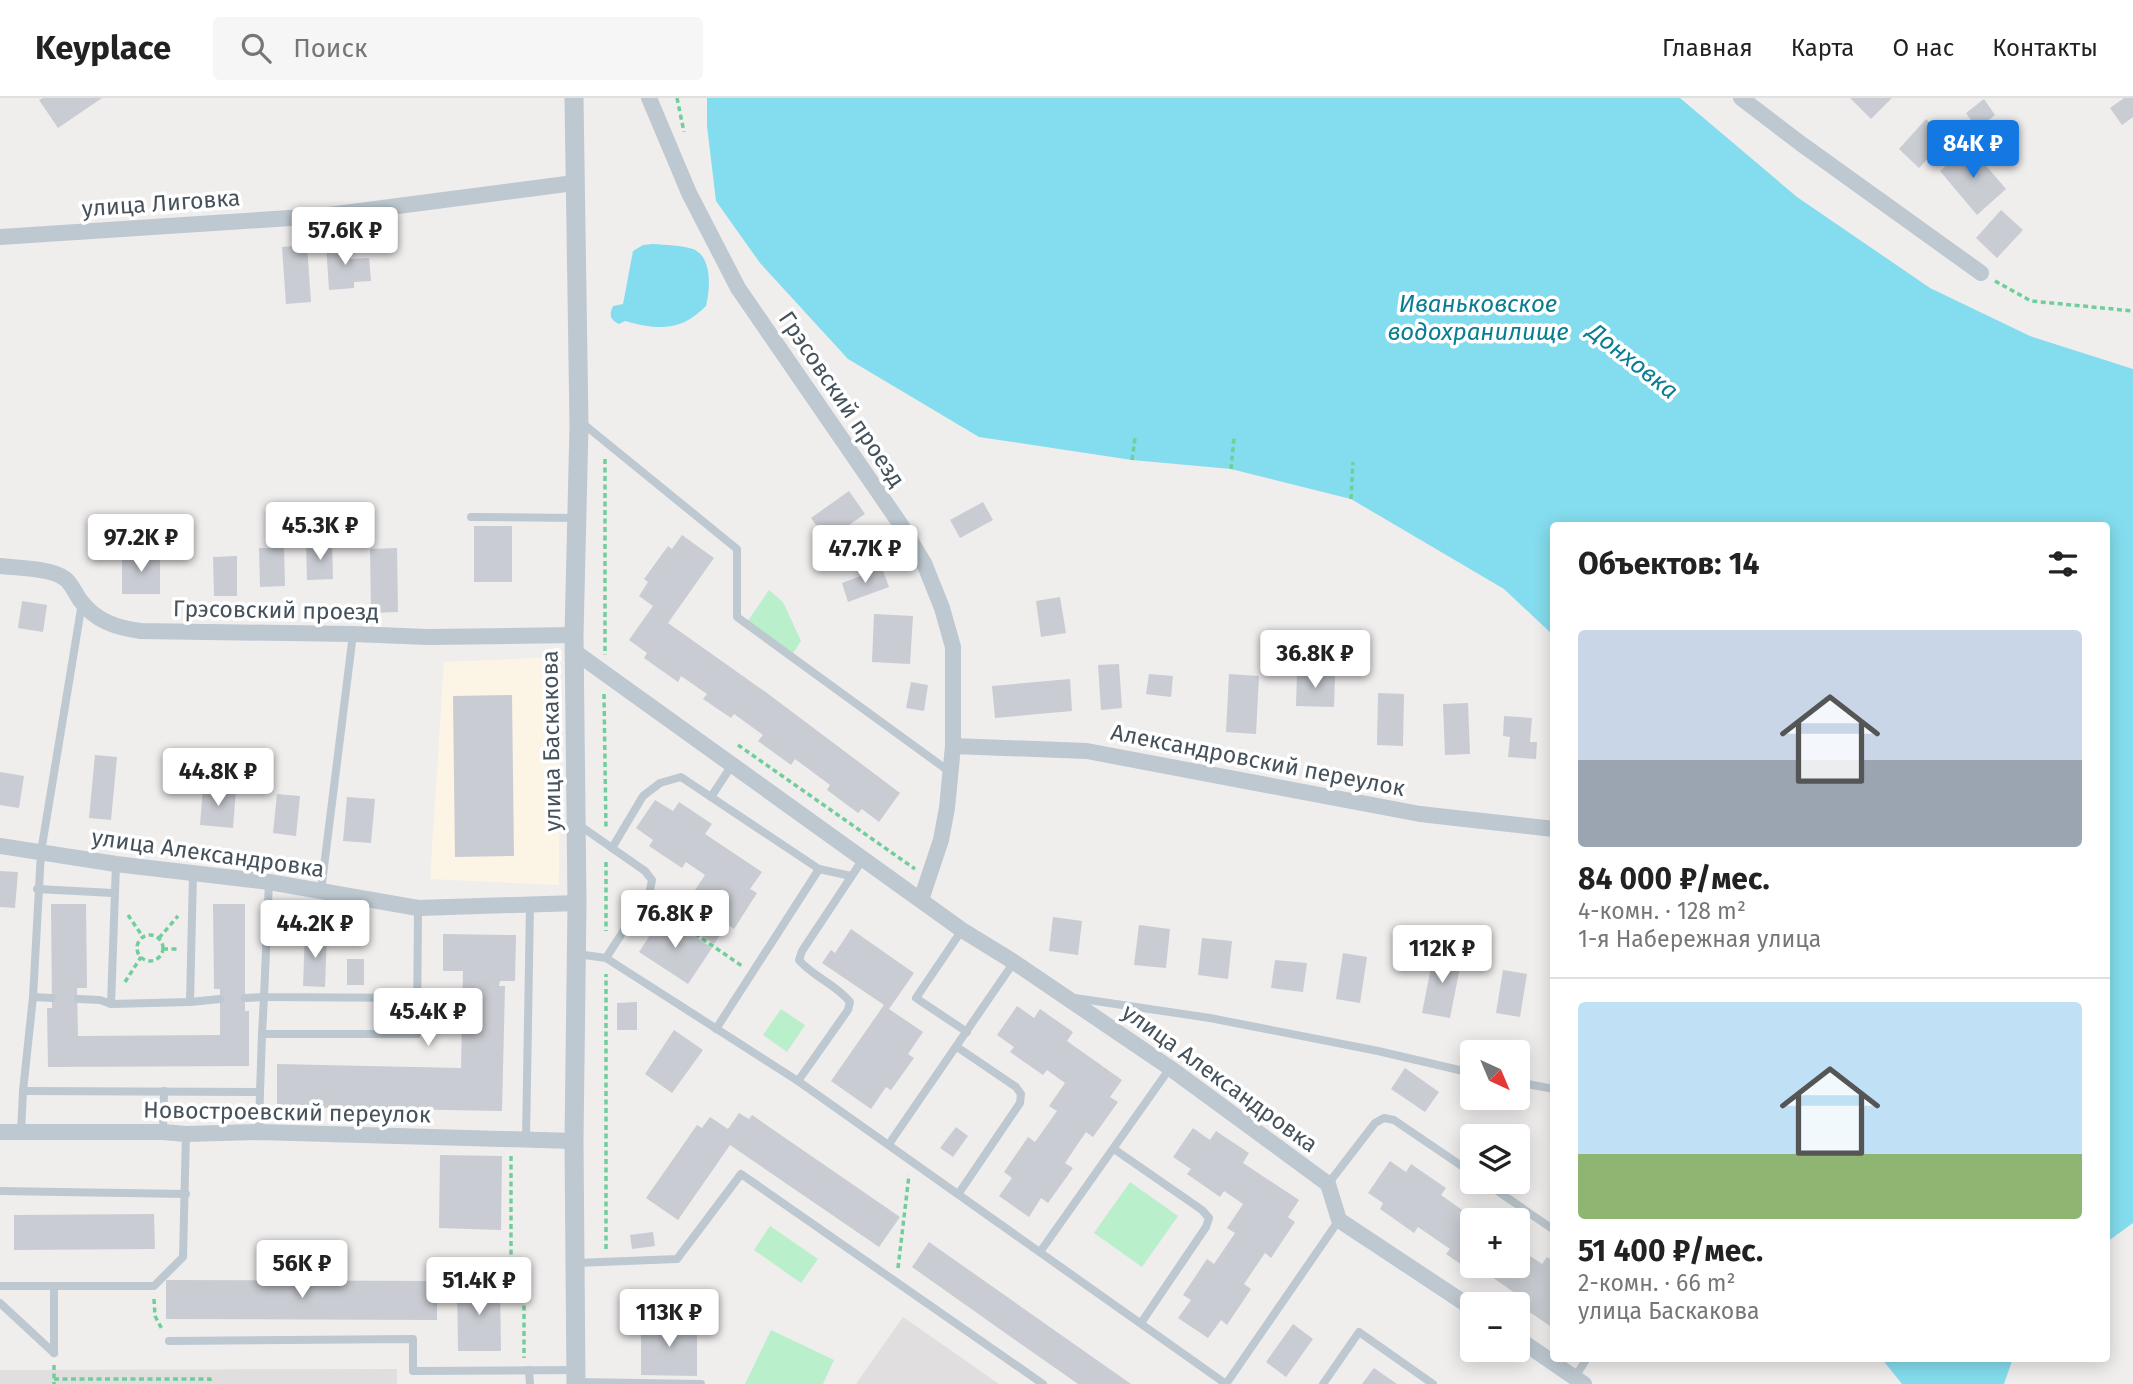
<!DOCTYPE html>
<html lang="ru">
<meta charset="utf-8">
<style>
body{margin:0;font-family:"Fira Sans",sans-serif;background:#f6f6f6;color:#222;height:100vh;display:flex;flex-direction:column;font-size:26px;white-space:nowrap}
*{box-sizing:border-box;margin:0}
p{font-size:23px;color:#767676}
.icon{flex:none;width:38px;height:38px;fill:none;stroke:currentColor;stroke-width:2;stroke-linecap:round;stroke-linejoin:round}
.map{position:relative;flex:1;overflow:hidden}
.drawer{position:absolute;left:1550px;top:424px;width:560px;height:840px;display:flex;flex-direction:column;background:#fff;border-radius:7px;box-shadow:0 4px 18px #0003}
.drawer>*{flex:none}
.needle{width:46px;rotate:136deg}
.fabs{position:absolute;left:1460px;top:942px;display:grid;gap:14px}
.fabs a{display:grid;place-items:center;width:70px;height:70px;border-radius:7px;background:#fff;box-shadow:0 4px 18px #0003;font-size:35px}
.price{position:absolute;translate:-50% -60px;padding:0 16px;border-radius:7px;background:#fff;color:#222;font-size:23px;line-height:46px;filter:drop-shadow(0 2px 4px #0008)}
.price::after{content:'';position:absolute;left:50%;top:42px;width:21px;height:16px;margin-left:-10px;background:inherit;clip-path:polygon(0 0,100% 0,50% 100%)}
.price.selected{background:#1478e2;color:#fff}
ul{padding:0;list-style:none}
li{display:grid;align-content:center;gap:14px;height:371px;padding:0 28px}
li+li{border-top:2px solid #e0e0e0}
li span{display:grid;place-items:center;height:217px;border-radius:7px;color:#555}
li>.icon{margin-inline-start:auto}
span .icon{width:126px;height:126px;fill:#fffc;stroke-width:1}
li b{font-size:30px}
h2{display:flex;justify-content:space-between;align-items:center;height:84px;padding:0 28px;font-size:30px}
header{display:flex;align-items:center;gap:42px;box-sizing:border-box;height:98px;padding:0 35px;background:#fff;border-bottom:2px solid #e0e0e0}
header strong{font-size:33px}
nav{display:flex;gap:38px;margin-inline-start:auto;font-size:24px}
.search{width:490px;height:63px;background:#f6f6f6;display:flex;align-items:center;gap:18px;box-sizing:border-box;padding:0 24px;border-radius:7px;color:#767676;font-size:26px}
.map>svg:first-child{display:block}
.commercial{fill:#fcf4e4}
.education{fill:#e1dedf}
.green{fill:#b9efcb}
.water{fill:#84ddee}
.building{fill:#c9ccd2}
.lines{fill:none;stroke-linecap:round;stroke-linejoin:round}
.path{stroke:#70ce9b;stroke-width:3.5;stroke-dasharray:5 3.5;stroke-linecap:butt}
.service{stroke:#bdc8d0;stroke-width:8}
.minor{stroke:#bdc8d0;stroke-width:16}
.tertiary{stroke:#bdc8d0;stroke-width:19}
.labels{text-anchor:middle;stroke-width:7;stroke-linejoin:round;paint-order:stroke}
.street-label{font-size:23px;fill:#45515b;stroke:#fff}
.water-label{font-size:24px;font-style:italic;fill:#097d93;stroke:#fff}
</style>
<header>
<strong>Keyplace</strong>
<div class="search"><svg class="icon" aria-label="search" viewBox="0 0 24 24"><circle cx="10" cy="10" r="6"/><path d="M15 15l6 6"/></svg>Поиск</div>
<nav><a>Главная</a><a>Карта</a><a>О нас</a><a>Контакты</a></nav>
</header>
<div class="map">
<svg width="2133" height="1286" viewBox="0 0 2133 1286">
<rect width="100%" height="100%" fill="#f0eded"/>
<polygon class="commercial" points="560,559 559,787 430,781 444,564"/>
<g class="education">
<polygon points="903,1219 999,1286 856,1286"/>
<polygon points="397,1271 397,1286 0,1286 0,1272"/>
</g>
<g class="green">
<polygon points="769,492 783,504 801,543 792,557 747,524"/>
<polygon points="781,911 805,927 787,954 763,937"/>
<polygon points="1130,1084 1178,1118 1142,1169 1094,1135"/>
<polygon points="770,1128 818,1161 801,1185 754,1152"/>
<polygon points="771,1232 834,1262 823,1286 745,1286"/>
</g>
<g class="water">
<polygon points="707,0 1680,0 1797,99 1930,190 2030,238 2133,271 2133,1125 2107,1144 2107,427 1554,427 1554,538 1504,491 1351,401 1231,371 1132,362 979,339 848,261 760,165 716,103 707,28"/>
<path d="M653 146C666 147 681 147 693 151 713 159 710 192 706 208 681 234 657 232 625 223L619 226C610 222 609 217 613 208L623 206 633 153 643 147Z"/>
<polygon points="1881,1260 2013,1260 2004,1286 1902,1286"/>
</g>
<g class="building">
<polygon points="43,0 102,0 58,30 39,2"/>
<polygon points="1850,0 1892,0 1871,21"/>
<polygon points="2124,0 2133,0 2133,19 2122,27 2110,10"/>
<polygon points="1984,1 1995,17 1977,31 1966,15"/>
<polygon points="1926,21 1947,40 1919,70 1899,51"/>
<polygon points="1969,48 2006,91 1977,117 1940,73"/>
<polygon points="2001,112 2023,132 1997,160 1976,140"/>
<polygon points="350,144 351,161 369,160 371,183 354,184 354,190 329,192 326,146"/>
<polygon points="307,147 311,204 286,206 282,149"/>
<polygon points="849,393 865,416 827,442 811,420"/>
<polygon points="983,404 993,422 960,440 950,422"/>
<rect x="474" y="428" width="38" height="56"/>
<polygon points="682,437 714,460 668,525 767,595 900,695 879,724 862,711 858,715 827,692 830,687 795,661 791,667 758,643 763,637 734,616 731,620 703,601 707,596 681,578 678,584 644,560 647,555 629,542 653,508 639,498 648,484 644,481 668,448 672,451"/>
<polygon points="332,445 333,481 307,482 306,446"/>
<polygon points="259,450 284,450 285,488 260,489"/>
<polygon points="397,450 398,514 371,515 370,451"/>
<polygon points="160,455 160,496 122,496 122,456"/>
<polygon points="237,458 237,498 214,498 213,459"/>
<polygon points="882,470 889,489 848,504 842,485"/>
<polygon points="1060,499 1066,535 1041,539 1036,503"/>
<polygon points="22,503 47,507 43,534 18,530"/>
<polygon points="874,516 913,518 910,566 872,564"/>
<polygon points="1119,566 1122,610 1101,612 1098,567"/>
<polygon points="1297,575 1335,577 1334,609 1296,608"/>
<polygon points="1149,576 1173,578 1171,599 1146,596"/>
<polygon points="1229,576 1259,578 1256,636 1226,634"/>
<polygon points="1070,581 1072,613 995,620 992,588"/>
<polygon points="911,584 928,587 924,613 906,610"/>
<polygon points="1378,595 1404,596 1403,648 1377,647"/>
<polygon points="512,597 514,758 455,759 453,598"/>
<polygon points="1468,605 1470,656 1445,657 1443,606"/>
<polygon points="1504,618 1532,620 1530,644 1537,644 1536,661 1508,659 1510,639 1503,638"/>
<polygon points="95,657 117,659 111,722 89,720"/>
<polygon points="0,674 24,678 19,710 0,707"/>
<polygon points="203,690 236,692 233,730 200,727"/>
<polygon points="277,696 300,698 296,738 273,735"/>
<polygon points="347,699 375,701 371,745 343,743"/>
<polygon points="655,702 673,713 679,704 712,726 705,736 762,774 750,791 757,795 734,831 727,826 714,846 683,825 697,806 689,801 705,777 686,764 682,770 649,748 653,742 636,730"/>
<polygon points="0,773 18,774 15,810 0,809"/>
<polygon points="51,806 86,806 87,890 77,890 78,938 220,937 220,891 214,891 213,806 245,806 245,913 249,913 249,968 48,969 47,910 52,910"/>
<polygon points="663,817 712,850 688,886 639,854"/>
<polygon points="1053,819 1082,823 1078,857 1049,853"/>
<polygon points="1139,827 1170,831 1166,870 1134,867"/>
<polygon points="851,831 914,875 889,911 923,934 908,956 914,960 891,992 886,989 871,1011 831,983 884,907 822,865 831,852 835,855"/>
<polygon points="305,834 327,835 325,889 303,888"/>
<polygon points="443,836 516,837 515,883 500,883 499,888 505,888 502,1013 277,1009 277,966 461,970 463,873 443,873"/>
<polygon points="1202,840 1232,843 1228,881 1198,877"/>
<polygon points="1434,854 1462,859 1450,920 1422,915"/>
<polygon points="1343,855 1367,859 1360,905 1336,901"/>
<rect x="347" y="861" width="17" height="26"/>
<polygon points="1275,862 1307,865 1303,894 1271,890"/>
<polygon points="1503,872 1527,876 1520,919 1496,915"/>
<polygon points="637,904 637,932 617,932 617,905"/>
<polygon points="1017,908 1034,920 1040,911 1073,934 1067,943 1122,982 1110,999 1118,1004 1093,1039 1086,1034 1065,1065 1073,1070 1048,1105 1041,1100 1029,1119 999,1098 1012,1080 1004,1074 1028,1039 1035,1044 1057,1013 1049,1008 1065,985 1047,972 1043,977 1010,954 1014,949 997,937"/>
<polygon points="674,932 703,952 672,995 645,976"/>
<polygon points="1405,970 1439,994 1425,1014 1391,991"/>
<polygon points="739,1015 749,1021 752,1017 900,1119 879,1149 730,1047 678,1122 646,1100 697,1027 702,1030 710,1019 728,1031"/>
<polygon points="956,1029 968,1038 953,1059 940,1050"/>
<polygon points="1193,1030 1210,1042 1216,1033 1249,1055 1243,1065 1299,1102 1288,1119 1295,1124 1271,1160 1265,1155 1244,1186 1251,1191 1227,1227 1221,1222 1208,1240 1178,1220 1191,1202 1183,1197 1207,1161 1214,1166 1235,1135 1227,1130 1243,1106 1224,1093 1220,1099 1187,1076 1191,1071 1173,1059"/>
<polygon points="440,1057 502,1058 501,1132 439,1130"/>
<polygon points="1390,1063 1406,1074 1411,1066 1446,1090 1441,1097 1472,1119 1478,1111 1493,1122 1472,1122 1472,1167 1517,1167 1517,1149 1542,1166 1547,1159 1554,1164 1554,1223 1550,1228 1515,1204 1519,1198 1485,1174 1481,1180 1446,1156 1450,1151 1418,1129 1414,1135 1380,1111 1383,1105 1368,1095"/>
<polygon points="154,1116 155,1151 14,1152 14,1117"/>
<polygon points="653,1134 655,1148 632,1151 630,1137"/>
<polygon points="929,1144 1131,1286 1078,1286 1018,1244 912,1169"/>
<polygon points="166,1182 437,1183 437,1222 166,1221"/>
<polygon points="457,1185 500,1185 501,1253 458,1253"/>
<polygon points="641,1225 697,1225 697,1278 641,1277"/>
<polygon points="1293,1226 1313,1241 1286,1279 1266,1264"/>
<polygon points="1374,1270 1397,1286 1362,1286"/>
</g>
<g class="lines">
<g class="path">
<polyline points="677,0 684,34"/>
<polyline points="1995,183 2031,203 2133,213"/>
<polyline points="605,361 605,557"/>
<polyline points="1132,362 1135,340"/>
<polyline points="1231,371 1234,340"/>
<polyline points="1351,401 1353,364"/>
<polyline points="604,596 606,731"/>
<polyline points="738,647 915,771"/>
<polyline points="606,764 606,833"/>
<polyline points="653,807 742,868"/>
<polyline points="128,817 143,839"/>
<circle cx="150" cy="850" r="13"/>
<polyline points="159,840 178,818"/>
<polyline points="163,851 179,851"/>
<polyline points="125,884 141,859"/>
<polyline points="511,1058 511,1159 524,1182 524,1260"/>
<polyline points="606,1151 606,876"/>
<polyline points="898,1170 909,1077"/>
<polyline points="154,1201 155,1218 163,1233"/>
<polyline points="54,1267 54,1286"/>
<polyline points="54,1281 210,1281 210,1286"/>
</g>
<g class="service">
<polyline points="581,324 737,451 737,519 950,674"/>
<polyline points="471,419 577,420"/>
<polyline points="711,699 732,667"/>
<polyline points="579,727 645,773 652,782 650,792 606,860"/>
<polyline points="612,750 643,698 660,685 681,679 819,771 851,778"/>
<polyline points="116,766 111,906 190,904 193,776"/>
<polyline points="269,784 264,899 418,900"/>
<polyline points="37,791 113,795"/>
<polyline points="321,793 353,536"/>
<polyline points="962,832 916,900 967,934"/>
<polyline points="577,856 606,860 798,983 1226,1286 1339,1122"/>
<polyline points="33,899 52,900"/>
<polyline points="245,900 264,899 262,936"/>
<polyline points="1075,900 1210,920 1378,953 1472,975"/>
<polyline points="78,901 100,902 111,906"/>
<polyline points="190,904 220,901"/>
<polyline points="716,931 819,771"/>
<polyline points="957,949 1016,989 1021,996 1020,1005 959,1095"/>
<path d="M798 983 848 912 850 904C836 886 813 879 799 862L802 853 863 761"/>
<polyline points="1517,984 1554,991"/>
<polyline points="23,993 260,994 262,936 417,936 418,810"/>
<polyline points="21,1034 23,993 33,899 41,754 82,505"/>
<polyline points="163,1034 164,993"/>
<polyline points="259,1034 260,994"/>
<polyline points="526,1041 530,807"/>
<polyline points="889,1046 1014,864"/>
<polyline points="1114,1051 1202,1112 1209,1120 1206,1129 1141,1225"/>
<polyline points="1483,1083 1554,1132"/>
<polyline points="1328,1086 1375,1025 1384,1020 1394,1022 1472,1075"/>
<polyline points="0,1093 186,1096"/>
<polyline points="1040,1154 1170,970"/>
<polyline points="576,1165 677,1161 741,1076 1043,1286"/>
<polyline points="0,1188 154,1188 183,1159 186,1036"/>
<polyline points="0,1205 54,1255"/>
<polyline points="169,1243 413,1241 413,1273 575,1272"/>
<polyline points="54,1255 54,1188"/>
<polyline points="529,1272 530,1286"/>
<polyline points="1574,1281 1587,1260"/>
<polyline points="576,1284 701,1286"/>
<polyline points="1323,1286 1359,1234 1433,1286"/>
</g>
<g class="minor">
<polyline points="649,0 689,95 738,190 903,430 924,465 942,510 953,549 953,648 947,710 941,742 921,802"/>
<polyline points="1741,0 1800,45 1981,175"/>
<polyline points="0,139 321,118 574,85"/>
<path d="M0 468C18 470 50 470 64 480 71 484 75 495 80 502 95 523 117 530 141 533L353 536 428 539 574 537"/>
<polyline points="575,554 962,832 1014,864 1170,970 1328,1086 1339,1122 1472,1210"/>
<polyline points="953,648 1087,653 1420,716 1554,731"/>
<polyline points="0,748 116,766 269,784 418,810 577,805"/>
<polyline points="0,1034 163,1034 186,1036 259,1034 574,1043"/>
<polyline points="1517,1240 1584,1286"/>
</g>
<polyline class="tertiary" points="574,0 579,328 574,537 577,805 574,1043 576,1286"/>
</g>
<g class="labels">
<g class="street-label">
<text transform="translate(161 105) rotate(-4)" y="8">улица Лиговка</text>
<text transform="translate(842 301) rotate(56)" y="8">Грэсовский проезд</text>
<text transform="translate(276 512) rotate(1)" y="8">Грэсовский проезд</text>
<text transform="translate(551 643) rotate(-91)" y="8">улица Баскакова</text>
<text transform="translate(1258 662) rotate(11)" y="8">Александровский переулок</text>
<text transform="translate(208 755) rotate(8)" y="8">улица Александровка</text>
<text transform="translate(1220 980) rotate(36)" y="8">улица Александровка</text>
<text transform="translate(287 1014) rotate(1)" y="8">Новостроевский переулок</text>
</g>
<g class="water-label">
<text x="1478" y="214">Иваньковское<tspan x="1478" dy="28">водохранилище</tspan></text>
<text transform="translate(1633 263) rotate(38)" y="8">Донховка</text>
</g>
</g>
</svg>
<div class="fabs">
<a><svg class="needle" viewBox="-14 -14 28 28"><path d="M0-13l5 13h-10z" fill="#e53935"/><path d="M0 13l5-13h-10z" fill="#767676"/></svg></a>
<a><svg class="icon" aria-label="layers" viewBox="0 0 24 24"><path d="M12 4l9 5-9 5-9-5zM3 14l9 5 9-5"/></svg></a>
<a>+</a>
<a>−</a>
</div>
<b class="price selected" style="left:1973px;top:82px">84K ₽</b>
<b class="price" style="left:345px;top:169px">57.6K ₽</b>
<b class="price" style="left:320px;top:464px">45.3K ₽</b>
<b class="price" style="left:141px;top:476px">97.2K ₽</b>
<b class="price" style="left:865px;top:487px">47.7K ₽</b>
<b class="price" style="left:1315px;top:592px">36.8K ₽</b>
<b class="price" style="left:218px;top:710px">44.8K ₽</b>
<b class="price" style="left:675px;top:852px">76.8K ₽</b>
<b class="price" style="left:315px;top:862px">44.2K ₽</b>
<b class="price" style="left:1442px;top:887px">112K ₽</b>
<b class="price" style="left:428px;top:950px">45.4K ₽</b>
<b class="price" style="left:302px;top:1202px">56K ₽</b>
<b class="price" style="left:479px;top:1219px">51.4K ₽</b>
<b class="price" style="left:669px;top:1251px">113K ₽</b>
<section class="drawer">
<h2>Объектов: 14<svg class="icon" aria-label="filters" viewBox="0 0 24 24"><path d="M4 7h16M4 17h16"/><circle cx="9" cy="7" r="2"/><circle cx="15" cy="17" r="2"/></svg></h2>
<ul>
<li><span style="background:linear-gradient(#c9d6e8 60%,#9aa5b1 0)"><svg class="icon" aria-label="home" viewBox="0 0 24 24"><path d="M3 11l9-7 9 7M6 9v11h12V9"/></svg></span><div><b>84 000 ₽/мес.</b><p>4-комн. · 128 m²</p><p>1-я Набережная улица</p></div></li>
<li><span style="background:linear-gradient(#bfe0f5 70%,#8fb573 0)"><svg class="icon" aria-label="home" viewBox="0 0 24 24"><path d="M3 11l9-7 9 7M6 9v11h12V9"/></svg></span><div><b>51 400 ₽/мес.</b><p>2-комн. · 66 m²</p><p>улица Баскакова</p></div></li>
</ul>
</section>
</div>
